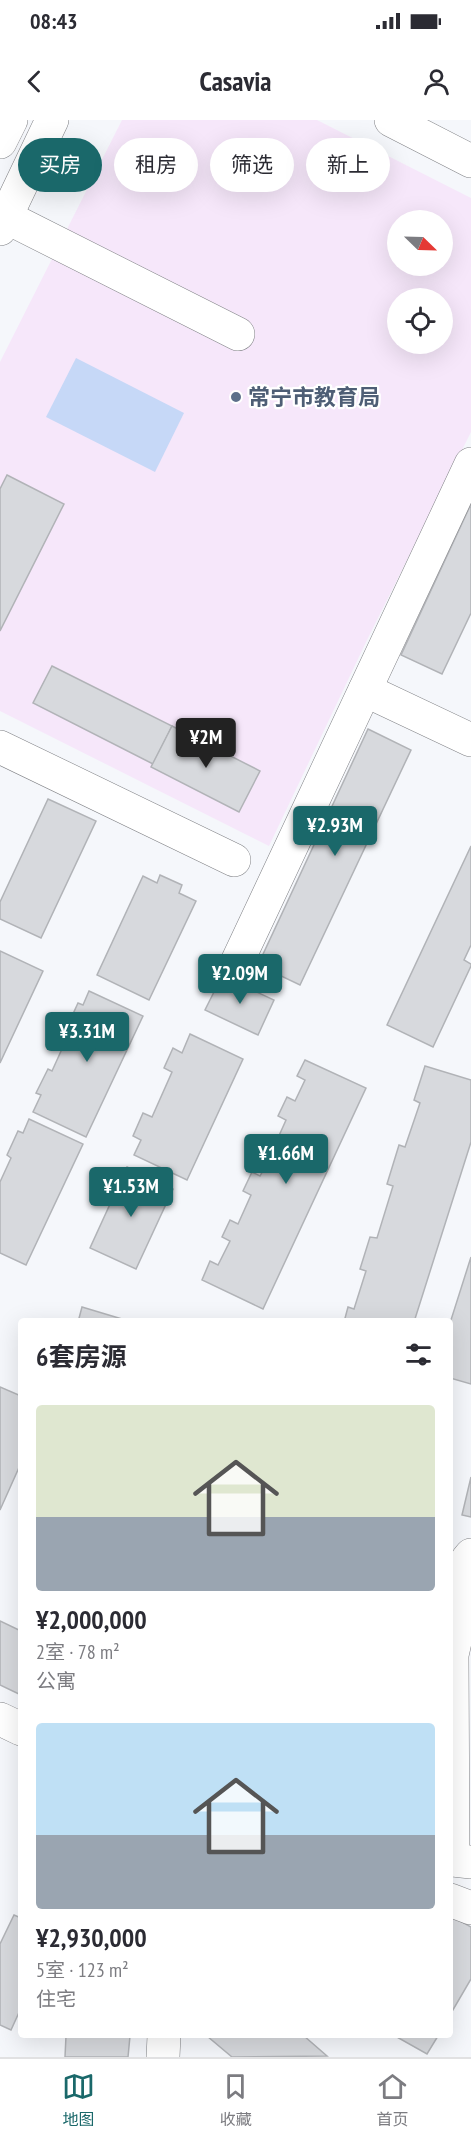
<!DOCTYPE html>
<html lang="zh">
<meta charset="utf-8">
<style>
body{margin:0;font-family:"PT Sans Narrow","Noto Sans SC",sans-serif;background:#f7f7f7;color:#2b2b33;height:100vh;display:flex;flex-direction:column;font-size:22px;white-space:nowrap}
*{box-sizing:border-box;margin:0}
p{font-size:20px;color:#7c7c81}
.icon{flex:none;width:33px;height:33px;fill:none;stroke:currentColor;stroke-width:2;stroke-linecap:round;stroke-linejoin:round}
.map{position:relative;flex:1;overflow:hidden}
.panel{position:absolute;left:18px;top:1198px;width:435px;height:720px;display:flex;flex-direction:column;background:#fff;border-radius:6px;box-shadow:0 6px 24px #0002}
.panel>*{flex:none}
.guide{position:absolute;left:18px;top:18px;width:435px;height:54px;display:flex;gap:12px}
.needle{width:39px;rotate:113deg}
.buttons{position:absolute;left:387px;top:90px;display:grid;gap:12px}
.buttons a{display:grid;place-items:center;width:66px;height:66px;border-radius:50%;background:#fff;box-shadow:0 6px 24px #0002;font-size:30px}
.price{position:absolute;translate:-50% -51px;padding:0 14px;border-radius:6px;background:#1a686a;color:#fff;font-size:20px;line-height:39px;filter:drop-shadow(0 2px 3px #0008)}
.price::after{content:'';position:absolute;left:50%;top:36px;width:18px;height:14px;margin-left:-9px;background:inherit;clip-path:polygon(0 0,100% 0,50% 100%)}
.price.active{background:#222;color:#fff}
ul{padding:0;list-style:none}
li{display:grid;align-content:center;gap:12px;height:318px;padding:0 18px}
li span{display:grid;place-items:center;height:186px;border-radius:6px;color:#555}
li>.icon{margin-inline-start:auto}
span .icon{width:108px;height:108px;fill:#fffc;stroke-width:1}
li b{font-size:26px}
h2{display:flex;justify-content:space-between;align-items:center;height:72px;padding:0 18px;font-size:26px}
.chip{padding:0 21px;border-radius:27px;background:#fff;box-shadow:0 6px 24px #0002;font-size:21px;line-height:54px}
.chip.active{background:#1a686a;color:#fff}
.status{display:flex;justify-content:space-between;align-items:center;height:42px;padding:0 30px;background:#fff;direction:ltr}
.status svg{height:16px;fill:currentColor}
header{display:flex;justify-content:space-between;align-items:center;height:78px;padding:0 18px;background:#fff;font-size:27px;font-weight:700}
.tabs{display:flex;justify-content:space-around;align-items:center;height:84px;border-top:2px solid #e1e1e2;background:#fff;font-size:16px;color:#7c7c81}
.tabs a{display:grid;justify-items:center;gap:3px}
.tabs .active{color:#1a686a}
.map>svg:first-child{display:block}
.commercial{fill:#f6e7fa;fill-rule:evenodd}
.green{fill:#c6d8f7}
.building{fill:#d7d9dd;stroke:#b1b3b7;stroke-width:1.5}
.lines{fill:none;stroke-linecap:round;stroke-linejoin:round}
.minor-casing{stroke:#808286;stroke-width:34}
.major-casing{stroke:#808286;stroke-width:34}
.minor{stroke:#fff;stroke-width:33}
.major{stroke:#fff;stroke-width:33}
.service-dot{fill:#5c6f8a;stroke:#fff;stroke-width:2}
.labels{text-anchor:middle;stroke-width:4.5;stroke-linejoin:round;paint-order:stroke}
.service-label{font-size:22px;font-weight:bold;fill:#4e5e75;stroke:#fff;text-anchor:start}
</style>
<div class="status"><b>08:43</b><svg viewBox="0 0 49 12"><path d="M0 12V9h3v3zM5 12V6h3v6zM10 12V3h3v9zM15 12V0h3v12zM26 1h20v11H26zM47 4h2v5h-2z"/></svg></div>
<header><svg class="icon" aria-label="back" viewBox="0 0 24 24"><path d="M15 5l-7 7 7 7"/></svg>Casavia<svg class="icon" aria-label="person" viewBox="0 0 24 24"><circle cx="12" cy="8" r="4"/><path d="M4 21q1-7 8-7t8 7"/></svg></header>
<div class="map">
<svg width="471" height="1937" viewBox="0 0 471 1937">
<rect width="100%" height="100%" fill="#f5f7fb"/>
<path class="commercial" d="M122 0H317L471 78V312L367 520 269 726 0 591V242ZM398 100H442V146H398ZM398 178H442V224H398Z"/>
<polygon class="green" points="76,238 184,293 155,352 46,297"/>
<g class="building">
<polygon points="7,355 64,384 0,511 0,369"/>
<polygon points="471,384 471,493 442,554 401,535"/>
<polygon points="52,546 172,606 153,644 33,583"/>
<polygon points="172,606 260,651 239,692 151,647"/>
<polygon points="368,609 411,630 300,865 258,845"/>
<polygon points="48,679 96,701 41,818 0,799 0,782"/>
<polygon points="471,726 471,825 464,840 471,844 471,846 433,927 387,905"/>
<polygon points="160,755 182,765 179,773 196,781 149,880 97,855 143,756 157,763"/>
<polygon points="0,831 43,851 0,943"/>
<polygon points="222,856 274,880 258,915 205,890"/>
<polygon points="89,871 143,896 86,1017 33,992 41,975 36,973 48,949 52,951 71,909 67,907 78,883 83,885"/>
<polygon points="190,914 243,939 187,1060 134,1035 141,1020 133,1016 143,993 152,997 172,952 164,948 173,928 182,933"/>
<polygon points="305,940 366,968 263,1189 202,1160 210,1141 218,1145 230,1121 222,1117 230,1100 238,1104 251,1075 243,1071 252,1052 260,1056 265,1047 256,1043 265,1025 273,1029 286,1000 278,996 287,977 295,981 305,960 297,956"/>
<polygon points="425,946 471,960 471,1022 414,1202 344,1202 348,1187 354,1189 366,1151 360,1149 370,1117 377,1118 393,1066 387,1064 399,1025 405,1027 420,983 414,980"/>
<polygon points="29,999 83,1024 26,1145 0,1133 0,1062 11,1038 7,1035 18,1011 23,1013"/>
<polygon points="127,1047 173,1069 136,1149 90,1128"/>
<polygon points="471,1137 471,1264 450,1258 450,1203"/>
<polygon points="82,1187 132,1202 78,1202"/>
<polygon points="0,1267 21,1276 21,1343 0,1390"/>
<polygon points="471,1357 471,1397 462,1395"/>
<polygon points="0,1501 21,1511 21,1575 0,1565"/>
<polygon points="14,1795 21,1798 21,1888 11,1910 0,1905 0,1824"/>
<polygon points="450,1795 471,1807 471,1859 450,1895"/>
<polygon points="66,1916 130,1916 128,1937 65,1937"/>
<polygon points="207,1916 304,1916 327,1936 232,1937"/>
<polygon points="395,1916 438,1916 427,1934"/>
</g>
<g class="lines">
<g class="minor-casing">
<g id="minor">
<polyline points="391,0 471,41"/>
<polyline points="6,97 238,214"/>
<polyline points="365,570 471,620"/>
<polyline points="0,627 234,740"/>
<polyline points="238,840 471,344"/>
<path d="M471 1435C462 1445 460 1453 460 1467L466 1473H471"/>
<polyline points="466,1473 452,1535 453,1740 471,1742"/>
<polyline points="0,1599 21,1609"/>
<polyline points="450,1780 471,1788"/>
<polyline points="163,1937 164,1916"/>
</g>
</g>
<g class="major-casing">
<g id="major">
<polyline points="0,22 11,0"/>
<polyline points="0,109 52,0"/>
</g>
</g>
<use href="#minor" class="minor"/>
<use href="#major" class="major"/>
</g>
<circle class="service-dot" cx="236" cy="277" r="6"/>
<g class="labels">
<g class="service-label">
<text x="248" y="285">常宁市教育局</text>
</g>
</g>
</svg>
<div class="buttons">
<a><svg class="needle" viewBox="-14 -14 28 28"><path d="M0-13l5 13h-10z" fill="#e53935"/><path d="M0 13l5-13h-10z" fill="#7c7c81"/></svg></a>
<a><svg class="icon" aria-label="locate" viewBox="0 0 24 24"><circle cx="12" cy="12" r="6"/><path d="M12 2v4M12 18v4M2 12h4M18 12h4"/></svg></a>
</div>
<b class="price active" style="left:206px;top:649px">¥2M</b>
<b class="price" style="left:335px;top:737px">¥2.93M</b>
<b class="price" style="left:240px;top:885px">¥2.09M</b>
<b class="price" style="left:87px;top:943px">¥3.31M</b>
<b class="price" style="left:286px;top:1065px">¥1.66M</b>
<b class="price" style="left:131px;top:1098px">¥1.53M</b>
<div class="guide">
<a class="chip active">买房</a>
<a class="chip">租房</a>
<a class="chip">筛选</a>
<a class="chip">新上</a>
</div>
<section class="panel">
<h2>6套房源<svg class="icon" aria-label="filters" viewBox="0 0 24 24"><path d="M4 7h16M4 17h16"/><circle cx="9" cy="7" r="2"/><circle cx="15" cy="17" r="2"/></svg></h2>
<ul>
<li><span style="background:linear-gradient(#dfe7d0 60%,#9aa5b1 0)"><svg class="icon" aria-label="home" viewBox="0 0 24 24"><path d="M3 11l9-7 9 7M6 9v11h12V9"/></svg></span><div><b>¥2,000,000</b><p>2室 · 78 m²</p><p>公寓</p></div></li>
<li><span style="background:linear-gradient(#bfe0f5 60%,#9aa5b1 0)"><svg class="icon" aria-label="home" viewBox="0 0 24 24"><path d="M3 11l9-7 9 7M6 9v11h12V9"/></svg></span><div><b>¥2,930,000</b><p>5室 · 123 m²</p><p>住宅</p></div></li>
</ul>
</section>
</div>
<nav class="tabs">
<a class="active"><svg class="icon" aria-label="map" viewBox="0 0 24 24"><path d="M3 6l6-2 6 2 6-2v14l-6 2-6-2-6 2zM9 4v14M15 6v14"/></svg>地图</a>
<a><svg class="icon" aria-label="saved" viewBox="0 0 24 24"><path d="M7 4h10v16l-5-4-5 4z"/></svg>收藏</a>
<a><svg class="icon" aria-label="home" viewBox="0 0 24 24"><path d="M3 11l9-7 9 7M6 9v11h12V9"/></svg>首页</a>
</nav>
